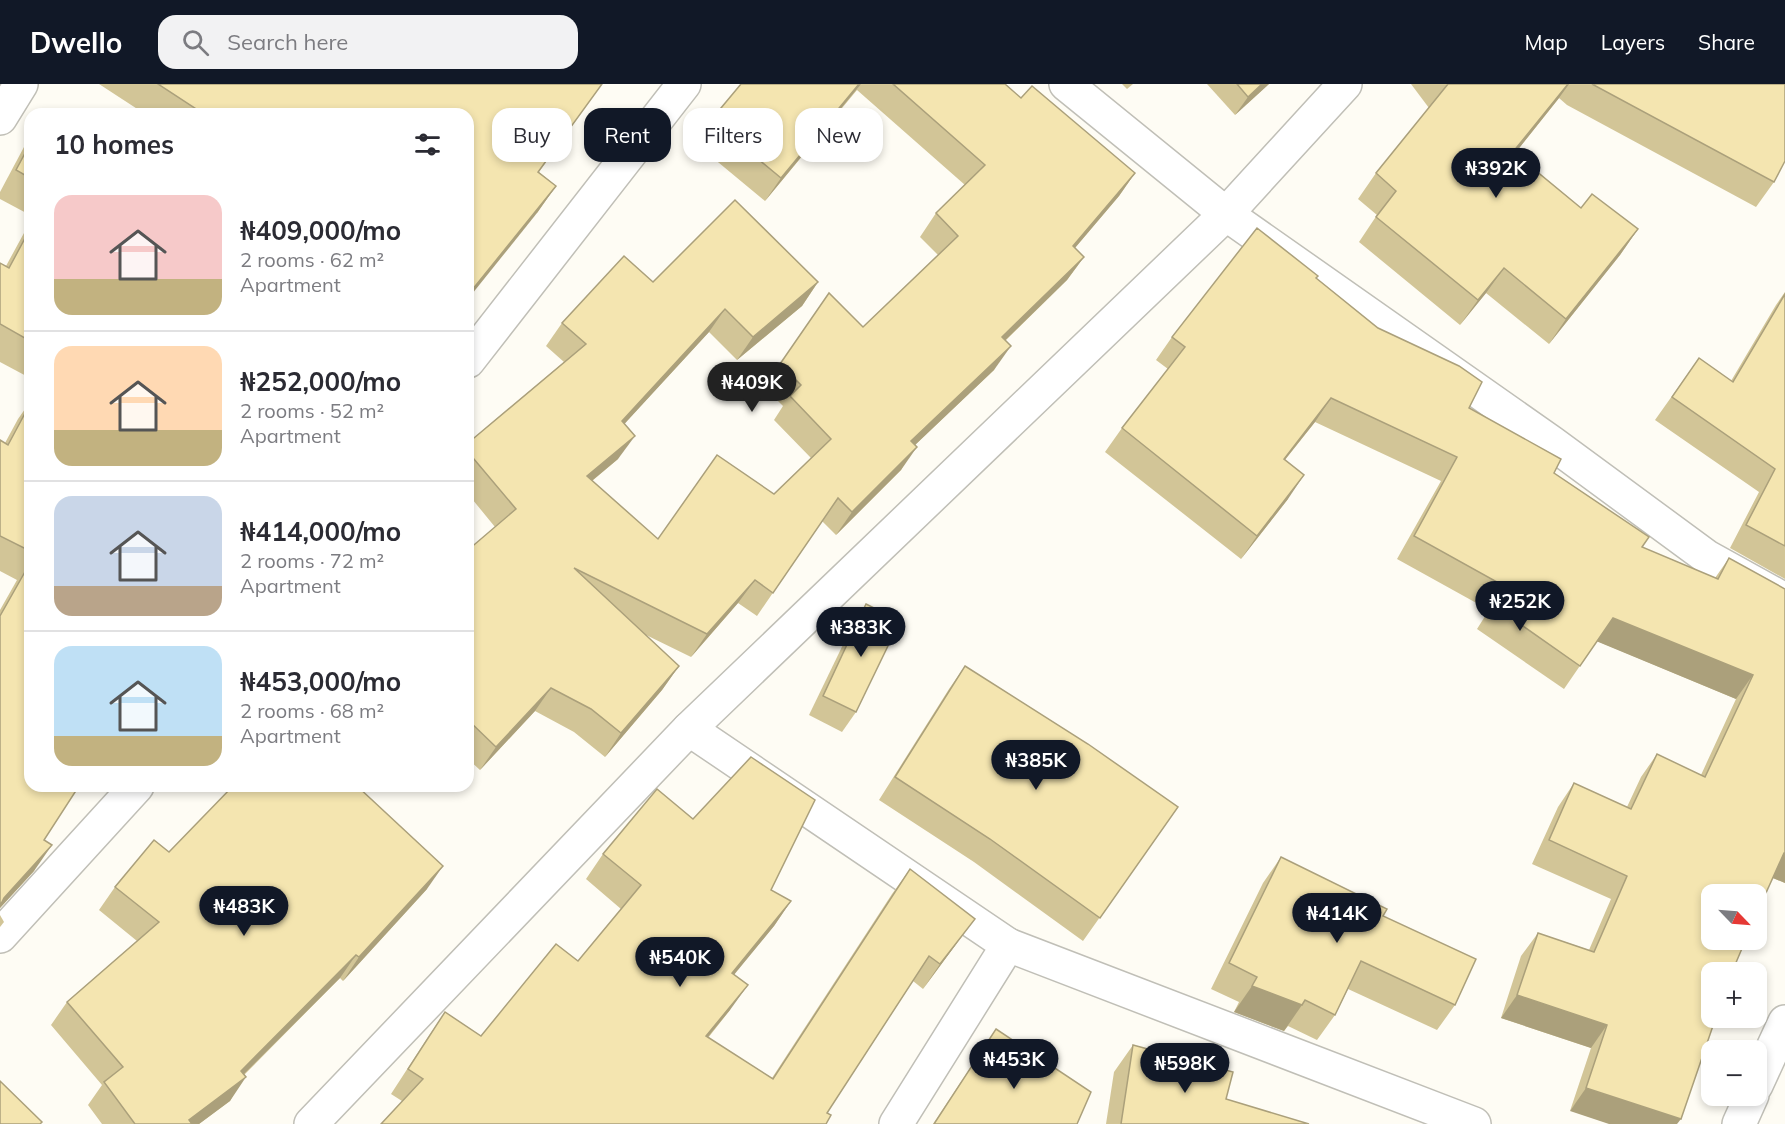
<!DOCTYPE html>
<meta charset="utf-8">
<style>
body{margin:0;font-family:Mulish,sans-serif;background:#f2f2f3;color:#2b2b33;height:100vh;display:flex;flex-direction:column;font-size:22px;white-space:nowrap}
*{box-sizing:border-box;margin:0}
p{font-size:20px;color:#7c7c81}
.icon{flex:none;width:33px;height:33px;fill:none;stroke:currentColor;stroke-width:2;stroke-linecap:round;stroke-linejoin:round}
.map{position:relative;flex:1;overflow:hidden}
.panel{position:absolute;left:24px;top:24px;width:450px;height:684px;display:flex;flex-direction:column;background:#fff;border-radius:18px;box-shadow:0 3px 9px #0003}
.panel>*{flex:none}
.banner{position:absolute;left:492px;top:24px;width:570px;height:54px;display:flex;gap:12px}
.needle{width:39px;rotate:115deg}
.tools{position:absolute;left:1701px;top:800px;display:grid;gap:12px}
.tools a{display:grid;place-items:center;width:66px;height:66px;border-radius:12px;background:#fff;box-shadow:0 3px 9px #0003;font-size:30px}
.price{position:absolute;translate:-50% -51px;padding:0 14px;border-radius:21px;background:#111827;color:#fff;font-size:20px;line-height:39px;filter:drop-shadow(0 2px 3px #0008)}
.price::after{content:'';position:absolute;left:50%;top:36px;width:18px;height:14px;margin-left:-9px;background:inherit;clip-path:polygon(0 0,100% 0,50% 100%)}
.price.active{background:#222;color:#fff}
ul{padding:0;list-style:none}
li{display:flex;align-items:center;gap:18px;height:150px;padding:0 30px}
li+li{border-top:2px solid #e1e1e2}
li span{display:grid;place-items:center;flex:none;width:168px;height:120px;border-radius:18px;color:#555}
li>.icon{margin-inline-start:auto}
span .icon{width:72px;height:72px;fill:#fffc;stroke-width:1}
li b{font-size:26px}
h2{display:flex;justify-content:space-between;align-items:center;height:72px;padding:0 30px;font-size:26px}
.pill{padding:0 21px;border-radius:18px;background:#fff;box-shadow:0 3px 9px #0003;font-size:21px;line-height:54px}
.pill.active{background:#111827;color:#fff}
header{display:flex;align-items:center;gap:36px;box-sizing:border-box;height:84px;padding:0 30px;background:#111827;color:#fff}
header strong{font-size:28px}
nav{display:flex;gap:33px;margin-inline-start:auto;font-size:21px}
.search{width:420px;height:54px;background:#f2f2f3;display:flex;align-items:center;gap:15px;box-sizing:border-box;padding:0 21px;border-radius:18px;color:#7c7c81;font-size:22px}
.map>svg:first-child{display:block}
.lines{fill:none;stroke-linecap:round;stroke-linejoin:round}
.minor-casing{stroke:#c0bfb7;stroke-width:36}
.minor{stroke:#fff;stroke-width:33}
.wall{fill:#d2c597}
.shaded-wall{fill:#aba07b}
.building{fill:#f4e5b0;stroke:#aba07b;stroke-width:1.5}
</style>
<header>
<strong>Dwello</strong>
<div class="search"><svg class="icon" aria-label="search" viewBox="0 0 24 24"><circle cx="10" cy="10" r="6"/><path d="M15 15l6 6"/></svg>Search here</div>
<nav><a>Map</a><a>Layers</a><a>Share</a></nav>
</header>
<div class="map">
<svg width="1785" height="1040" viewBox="0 0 1785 1040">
<rect width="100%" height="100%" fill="#fefcf4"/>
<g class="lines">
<g class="minor-casing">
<g id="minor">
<polyline points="1066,0 1226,130 1552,359 1707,473 1785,516"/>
<polyline points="0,34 21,0"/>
<polyline points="468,277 684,0"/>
<polyline points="689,645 1008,861 896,1040"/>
<polyline points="0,852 137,702"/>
<polyline points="1008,861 1474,1040"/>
<polyline points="1756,1001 1785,938"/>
<polyline points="311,1040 689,645 1226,130 1345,0"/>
<polyline points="1739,1040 1752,1011"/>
</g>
</g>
<use href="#minor" class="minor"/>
</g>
<g class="wall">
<polygon points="99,0 602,0 539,88 556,102 537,129 468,30 145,30"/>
<polygon points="741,0 1005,0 1021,14 1135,89 1119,112 1075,164 1084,173 1067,196 1005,257 994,286 915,361 901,386 836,451 822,437 757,532 738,519 691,573 644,550 679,582 662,606 605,673 574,648 535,627 480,686 468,675 468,466 495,443 468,410 468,359 564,278 546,262 562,239 653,198 818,198 802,222 737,276 709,248 624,340 618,375 592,397 658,455 774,410 811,374 774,336 783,322 764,303 829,209 863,243 938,171 920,153 936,129 965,101 857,6 765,117 695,59 711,36"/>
<polygon points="1122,0 1133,0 1127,5"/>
<polygon points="1207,0 1269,0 1235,31"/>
<polygon points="1411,0 1785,0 1774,98 1756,123 1567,21 1559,14 1515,69 1581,124 1638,145 1620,171 1549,260 1486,209 1460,241 1359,158 1377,131 1358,115 1376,89 1429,24"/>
<polygon points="30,55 30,131 0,115 0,108 24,63"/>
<polygon points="30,138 30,294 0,278 0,179 6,182"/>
<polygon points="1316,194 1469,324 1554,389 1642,463 1715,494 1729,474 1785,505 1785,799 1773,794 1712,855 1570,1027 1591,964 1501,934 1521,872 1538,849 1589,866 1611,815 1532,780 1558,723 1574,699 1627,723 1641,693 1657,670 1701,691 1736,615 1597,557 1564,605 1477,545 1489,526 1397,475 1441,397 1315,338 1285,376 1288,415 1241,475 1105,368 1122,344 1168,285 1156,276 1172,253"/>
<polygon points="1785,208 1785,495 1730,464 1759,408 1655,336 1699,274 1731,297 1776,221"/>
<polygon points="30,318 30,702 44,756 34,787 0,824 0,526 17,496 0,487 0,356 5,359 18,335"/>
<polygon points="866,520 856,628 842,648 809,631 853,540"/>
<polygon points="965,582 1178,723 1083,857 974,778 879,716 949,605"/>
<polygon points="169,768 427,805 343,897 340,894 244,991 230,1017 199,1040 102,1040 88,1021 102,1001 51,941 67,918 137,857 99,826 115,803"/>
<polygon points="603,770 771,806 791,817 774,842 734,890 730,926 708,954 772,994 892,810 910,785 957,859 923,905 913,897 827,1029 402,1017 391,1010 428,953 445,928 481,952 578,877 621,825 586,795"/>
<polygon points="1281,773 1455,921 1437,946 1348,905 1335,931 1317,956 1288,942 1284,947 1234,928 1239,918 1211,905 1263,799"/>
<polygon points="0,831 4,838 0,843"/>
<polygon points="996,945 1077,1040 933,1040"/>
<polygon points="1133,961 1226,1015 1309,1040 1106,1040 1114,988"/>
</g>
<g class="shaded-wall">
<polygon points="859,0 861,0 765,117 781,94"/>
<polygon points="1262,0 1269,0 1235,31 1248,13"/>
<polygon points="1568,0 1569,0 1559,14 1496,93 1513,68"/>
<polygon points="1135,89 1119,112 1057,185 1073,162"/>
<polygon points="556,102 537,129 468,215 468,211"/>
<polygon points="1638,145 1620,171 1549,260 1566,235"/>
<polygon points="1084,173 1067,196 985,276 1002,253"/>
<polygon points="1504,184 1486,209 1460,241 1478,216"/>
<polygon points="818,198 802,222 737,276 753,253"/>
<polygon points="725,225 709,248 606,360 622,337"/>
<polygon points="1011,262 994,286 895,380 911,357"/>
<polygon points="1331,314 1315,338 1267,398 1284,375"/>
<polygon points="635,352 618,375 570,415 587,392"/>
<polygon points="917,363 901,386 836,451 852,428"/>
<polygon points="1304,391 1288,415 1241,475 1257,452"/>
<polygon points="755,496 738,519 691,573 707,550"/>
<polygon points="1613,534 1753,591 1736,615 1596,557"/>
<polygon points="679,582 662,606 605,673 621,649"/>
<polygon points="551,604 535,627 480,686 496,663"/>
<polygon points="52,761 34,787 0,824 0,820 4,814"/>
<polygon points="1784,769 1785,769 1785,799 1768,792"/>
<polygon points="443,782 427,805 343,897 359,873"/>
<polygon points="791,817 774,842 715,914 732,889"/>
<polygon points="975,835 957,859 923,905 940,880"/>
<polygon points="356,871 340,894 227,1007 246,993 230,1017 199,1040 187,1040 189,1036 241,987"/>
<polygon points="748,901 730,926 688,977 706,952"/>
<polygon points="1252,902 1302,921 1284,947 1234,928"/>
<polygon points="1517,911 1607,941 1591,964 1501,934"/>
<polygon points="1586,1004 1681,1035 1677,1040 1609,1040 1570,1027"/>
</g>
<g class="building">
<polygon points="158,0 602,0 538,88 556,102 468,211 468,30 199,30 201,28"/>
<polygon points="741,0 859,0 781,94 711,36"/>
<polygon points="893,0 1005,0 1021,14 1032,2 1135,89 1073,162 1084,173 1002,253 1011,262 911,357 917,363 852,428 838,414 773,509 755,496 707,550 574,484 679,582 621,649 591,625 551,604 496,663 468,636 468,466 516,425 468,368 468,359 586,260 562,239 624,172 653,198 735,116 818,198 753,253 725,225 622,337 635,352 587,392 658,455 717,371 774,410 831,355 790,312 801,301 780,280 829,209 863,243 958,152 936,129 985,81"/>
<polygon points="1237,0 1262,0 1248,13"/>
<polygon points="1448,0 1568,0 1513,68 1581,124 1592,110 1638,145 1566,235 1504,184 1478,216 1376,133 1396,107 1376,89"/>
<polygon points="1592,0 1785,0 1785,77 1774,98"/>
<polygon points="30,60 30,94 16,86"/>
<polygon points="1257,144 1318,192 1316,194 1378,244 1459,282 1482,298 1469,324 1561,375 1554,389 1649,453 1642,463 1718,495 1729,474 1785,505 1785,769 1784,769 1756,831 1756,810 1712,810 1712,855 1746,855 1732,888 1712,888 1712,933 1716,933 1681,1035 1586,1004 1607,941 1517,911 1538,849 1594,868 1627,792 1549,756 1574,699 1631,725 1657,670 1705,693 1753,591 1613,534 1580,582 1493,521 1506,503 1414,452 1457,373 1331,314 1284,375 1304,391 1257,452 1122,344 1185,263 1172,253"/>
<polygon points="30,145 30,257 0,240 0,179 9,184"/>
<polygon points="1785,210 1785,462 1746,441 1775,385 1672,313 1699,274 1733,298"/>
<polygon points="30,320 30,467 0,452 0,356 8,361"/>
<polygon points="30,479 30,702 79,702 44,756 52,761 4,814 0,822 0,532"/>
<polygon points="866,520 900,537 856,628 823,612"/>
<polygon points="965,582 1088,660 1178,723 1100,834 990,755 895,693"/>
<polygon points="751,673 815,716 771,806 791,817 732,889 748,901 706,952 773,995 910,785 975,835 940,880 929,872 827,1029 831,1031 826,1040 381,1040 423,995 408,985 445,928 481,952 556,860 578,877 641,801 603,770 657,705 693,735"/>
<polygon points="233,702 357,702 443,782 359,873 356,871 241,987 246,993 189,1036 192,1040 135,1040 104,998 123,983 67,918 159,838 115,803 154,756 169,768"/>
<polygon points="1281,773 1387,825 1383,832 1476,875 1455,921 1361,877 1335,931 1305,916 1302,921 1252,902 1257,893 1229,879"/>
<polygon points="996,945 1091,1008 1077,1040 934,1040"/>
<polygon points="1133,961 1233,988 1226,1015 1309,1040 1121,1040"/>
<polygon points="0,997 42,1038 40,1040 0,1040"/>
</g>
</svg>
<div class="tools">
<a><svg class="needle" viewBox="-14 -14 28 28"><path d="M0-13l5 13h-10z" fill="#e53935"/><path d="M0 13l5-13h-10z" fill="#7c7c81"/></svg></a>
<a>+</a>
<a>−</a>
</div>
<b class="price" style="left:1496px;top:115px">₦392K</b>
<b class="price active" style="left:752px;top:329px">₦409K</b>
<b class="price" style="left:1520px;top:548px">₦252K</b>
<b class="price" style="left:861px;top:574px">₦383K</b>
<b class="price" style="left:1036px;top:707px">₦385K</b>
<b class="price" style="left:244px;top:853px">₦483K</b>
<b class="price" style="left:1337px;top:860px">₦414K</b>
<b class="price" style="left:680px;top:904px">₦540K</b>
<b class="price" style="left:1014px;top:1006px">₦453K</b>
<b class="price" style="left:1185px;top:1010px">₦598K</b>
<div class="banner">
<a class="pill">Buy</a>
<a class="pill active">Rent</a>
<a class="pill">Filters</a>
<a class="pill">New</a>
</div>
<section class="panel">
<h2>10 homes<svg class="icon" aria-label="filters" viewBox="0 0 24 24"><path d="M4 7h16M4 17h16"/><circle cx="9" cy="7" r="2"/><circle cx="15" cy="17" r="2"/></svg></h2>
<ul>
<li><span style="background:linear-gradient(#f6c9c9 70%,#c2b280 0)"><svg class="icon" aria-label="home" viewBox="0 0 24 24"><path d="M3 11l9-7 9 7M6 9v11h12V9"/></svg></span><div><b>₦409,000/mo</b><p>2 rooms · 62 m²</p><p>Apartment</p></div></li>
<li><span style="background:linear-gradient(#ffd9b3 70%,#c2b280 0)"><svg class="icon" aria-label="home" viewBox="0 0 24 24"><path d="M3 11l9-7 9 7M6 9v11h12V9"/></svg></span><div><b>₦252,000/mo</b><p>2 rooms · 52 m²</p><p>Apartment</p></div></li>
<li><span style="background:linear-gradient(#c9d6e8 75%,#b9a48a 0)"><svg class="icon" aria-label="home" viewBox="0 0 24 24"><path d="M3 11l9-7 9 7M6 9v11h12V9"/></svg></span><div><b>₦414,000/mo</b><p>2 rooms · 72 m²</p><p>Apartment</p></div></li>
<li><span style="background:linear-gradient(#bfe0f5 75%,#c2b280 0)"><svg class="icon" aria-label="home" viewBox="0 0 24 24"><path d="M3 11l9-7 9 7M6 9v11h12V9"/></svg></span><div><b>₦453,000/mo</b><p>2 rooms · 68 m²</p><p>Apartment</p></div></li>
</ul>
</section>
</div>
